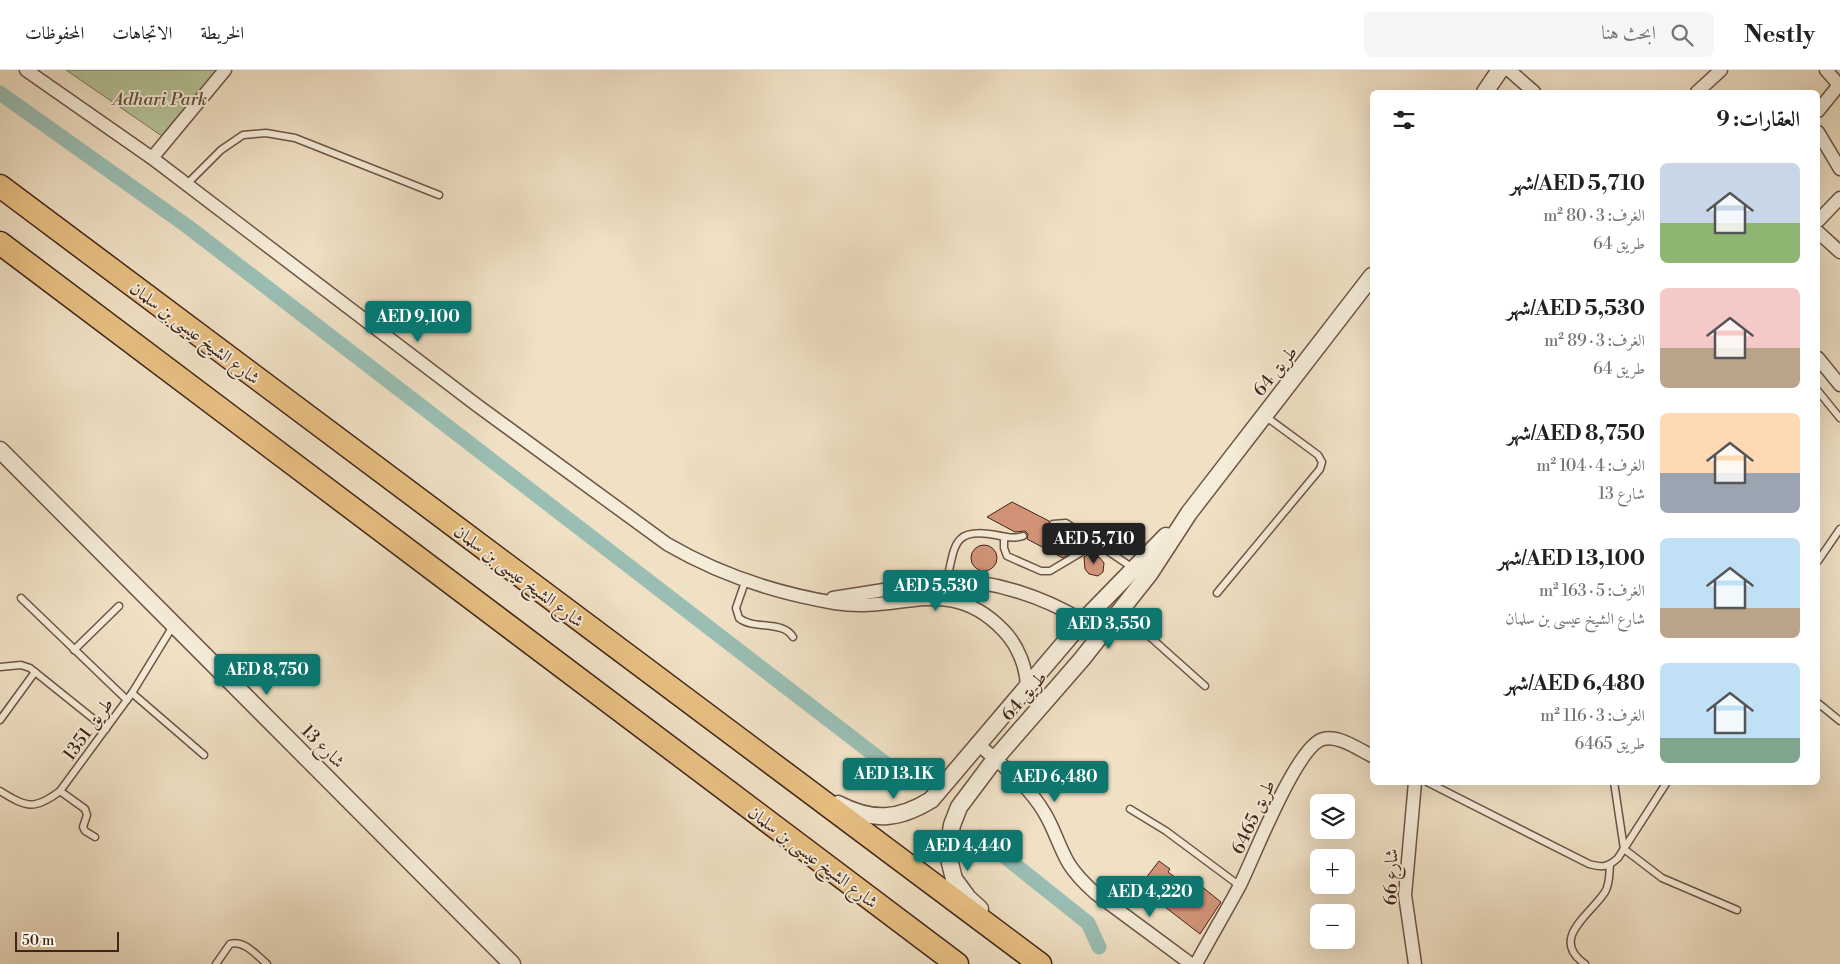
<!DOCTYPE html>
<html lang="ar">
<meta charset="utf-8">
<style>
body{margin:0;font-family:"Libre Bodoni",Amiri,serif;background:#f6f6f6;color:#202124;direction:rtl;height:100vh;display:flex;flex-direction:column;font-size:19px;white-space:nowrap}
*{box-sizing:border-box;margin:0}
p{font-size:16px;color:#757577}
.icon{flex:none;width:28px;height:28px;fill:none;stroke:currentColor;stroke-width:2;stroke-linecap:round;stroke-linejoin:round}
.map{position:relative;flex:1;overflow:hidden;direction:ltr}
.panel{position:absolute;left:1370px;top:20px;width:450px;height:695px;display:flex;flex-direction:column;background:#fff;border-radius:8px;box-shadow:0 5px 20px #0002;direction:rtl}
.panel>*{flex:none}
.controls{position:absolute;left:1310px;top:724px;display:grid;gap:10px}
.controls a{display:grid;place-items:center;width:45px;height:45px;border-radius:8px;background:#fff;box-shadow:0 5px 20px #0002;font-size:25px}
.scale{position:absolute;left:15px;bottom:12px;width:104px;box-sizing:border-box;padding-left:5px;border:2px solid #42251a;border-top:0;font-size:14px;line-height:18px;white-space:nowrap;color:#42251a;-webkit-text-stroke:4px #f5ecd9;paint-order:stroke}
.price{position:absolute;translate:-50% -42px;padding:0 11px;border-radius:5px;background:#0f766e;color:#fff;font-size:16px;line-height:32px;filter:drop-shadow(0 1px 2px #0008)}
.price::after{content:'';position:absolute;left:50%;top:30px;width:15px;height:11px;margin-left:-8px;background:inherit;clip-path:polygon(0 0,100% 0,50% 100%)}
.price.active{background:#222;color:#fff}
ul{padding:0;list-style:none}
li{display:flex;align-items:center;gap:15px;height:125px;padding:0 20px}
li span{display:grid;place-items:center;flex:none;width:140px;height:100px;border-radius:8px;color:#555}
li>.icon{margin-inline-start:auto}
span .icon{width:60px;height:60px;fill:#fffc;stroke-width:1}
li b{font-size:21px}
h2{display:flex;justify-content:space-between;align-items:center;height:60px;padding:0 20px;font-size:21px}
header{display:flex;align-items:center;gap:30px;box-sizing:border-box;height:70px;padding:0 25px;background:#fff;border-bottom:1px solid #e0e0e0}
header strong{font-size:24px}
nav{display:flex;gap:28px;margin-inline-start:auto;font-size:18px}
.search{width:350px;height:45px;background:#f6f6f6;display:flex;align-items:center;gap:12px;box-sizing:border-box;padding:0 18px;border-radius:8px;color:#757577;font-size:19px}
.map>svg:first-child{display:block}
.green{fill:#b5c498;stroke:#7c7459}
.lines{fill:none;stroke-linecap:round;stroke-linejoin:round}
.canal{stroke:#9abeb4;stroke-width:15}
.building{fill:#d29478;stroke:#42251a}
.service-casing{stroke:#6e5445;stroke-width:9}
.minor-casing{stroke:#6e5445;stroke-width:15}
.tertiary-casing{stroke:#6e5445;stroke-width:19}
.motorway-casing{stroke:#42251a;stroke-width:25}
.service{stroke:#f5ecd9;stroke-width:6}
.minor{stroke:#f5ecd9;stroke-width:12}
.tertiary{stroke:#f5ecd9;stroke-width:16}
.motorway{stroke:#e8c082;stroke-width:22}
.labels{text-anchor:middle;stroke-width:4;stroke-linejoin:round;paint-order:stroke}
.park-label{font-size:18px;font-style:italic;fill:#5f4d3a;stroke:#f5ecd9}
.street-label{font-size:18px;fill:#42251a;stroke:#f5ecd9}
</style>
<header>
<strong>Nestly</strong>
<div class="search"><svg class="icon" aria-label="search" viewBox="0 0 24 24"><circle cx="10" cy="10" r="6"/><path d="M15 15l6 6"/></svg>ابحث هنا</div>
<nav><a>الخريطة</a><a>الاتجاهات</a><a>المحفوظات</a></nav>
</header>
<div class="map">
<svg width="1840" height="894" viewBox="0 0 1840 894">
<rect width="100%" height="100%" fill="#f0e1c5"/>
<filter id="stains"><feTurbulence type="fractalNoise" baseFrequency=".004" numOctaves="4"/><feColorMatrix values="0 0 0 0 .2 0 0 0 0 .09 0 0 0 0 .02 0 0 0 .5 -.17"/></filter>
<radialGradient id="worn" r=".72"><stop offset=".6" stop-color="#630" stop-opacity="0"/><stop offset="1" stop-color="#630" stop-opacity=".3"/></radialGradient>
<polygon class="green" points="66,0 223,0 162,66"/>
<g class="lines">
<g class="canal">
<polyline points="0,23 187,156 907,710"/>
<polyline points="980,767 1088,853 1099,877"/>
</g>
</g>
<g class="building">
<polygon points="1012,432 1049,451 1050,458 1062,458 1087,473 1063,488 1027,469 1028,464 1025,461 1015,462 987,447"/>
<circle cx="984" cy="488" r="13"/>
<polygon points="1089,484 1100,488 1104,493 1103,502 1098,506 1089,504 1085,499 1084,487"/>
<polygon points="1159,791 1170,799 1168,802 1191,819 1196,812 1221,832 1200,864 1139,817"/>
</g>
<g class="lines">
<g class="service-casing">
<g id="service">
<polyline points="187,114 221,80 243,65 266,63 295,68 439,125"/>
<polyline points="1818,321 1840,348"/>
<polyline points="1053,454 1066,453 1133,498"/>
<polyline points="1004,467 1004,478 1007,486 1041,501 1050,501 1097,473"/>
<polyline points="1818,491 1840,459"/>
<path d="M947 510C955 475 953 457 996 465 1005 467 1014 469 1023 466"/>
<path d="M745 512 736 538 739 548C753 560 783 550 793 567"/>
<polyline points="1217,523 1320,399 1322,392 1318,385 1265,346"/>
<polyline points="21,528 127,630"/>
<polyline points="1121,541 1205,616"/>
<polyline points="74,580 119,536"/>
<polyline points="0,597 21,595 30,598 106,659"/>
<polyline points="132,623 204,685"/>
<polyline points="1818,633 1840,651"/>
<polyline points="0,650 35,602"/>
<path d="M1427 712 1589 794C1603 798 1608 797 1618 788L1667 712"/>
<polyline points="1614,712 1624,779 1662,808 1737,840"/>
<path d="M0 721C26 737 34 741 60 721L132 623 173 556"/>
<polyline points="60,721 85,739 87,745 83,757 85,761 95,767"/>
<polyline points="1130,739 1166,761 1240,816"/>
<path d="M216 894 230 874C245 870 256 885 267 894"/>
<path d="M1585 894C1549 869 1590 845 1605 822 1610 814 1609 804 1610 795"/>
</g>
</g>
<g class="minor-casing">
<g id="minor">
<path d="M26 0 152 88 478 336 667 474C720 505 775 523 835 533 900 544 948 503 1003 560 1018 575 1027 598 1027 619"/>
<polyline points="1509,0 1534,22"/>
<polyline points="1826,0 1840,16"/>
<polyline points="1697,22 1721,0"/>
<polyline points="1818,41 1839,15"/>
<polyline points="1818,62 1840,99"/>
<polyline points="152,88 225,0"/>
<polyline points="1818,151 1840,128"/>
<polyline points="1818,162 1840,182"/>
<polyline points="1818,288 1840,315"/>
<path d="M833 528 947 510C993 510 1044 527 1083 551"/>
<path d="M979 675C1002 695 1028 715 1044 742 1054 758 1059 777 1069 794 1076 805 1085 814 1095 823L1191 894"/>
<path d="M1196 894C1210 868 1225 843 1239 817 1253 790 1296 676 1323 669 1339 665 1358 679 1372 686"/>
<polyline points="1415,894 1405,825 1415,712"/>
</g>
</g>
<g class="tertiary-casing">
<g id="tertiary">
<polyline points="1485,22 1500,0"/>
<polyline points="0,380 512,894"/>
<path d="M838 734C873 752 898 750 931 730L1083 551 1166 466"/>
<polyline points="980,839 968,828 954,809 950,793 949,773 952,755 959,737 995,689 1082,589 1150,503 1189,443 1372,206"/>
</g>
</g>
<g class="motorway-casing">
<g id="motorway">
<polyline points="0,116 1040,894"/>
<polyline points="0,173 957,894"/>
</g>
</g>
<use href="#service" class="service"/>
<use href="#minor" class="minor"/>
<use href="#tertiary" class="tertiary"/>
<use href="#motorway" class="motorway"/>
</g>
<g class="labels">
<g class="park-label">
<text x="160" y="35">Adhari Park</text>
</g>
<g class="street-label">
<text transform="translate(195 263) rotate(37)" y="6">شارع الشيخ عيسى بن سلمان</text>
<text transform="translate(1275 301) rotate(-51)" y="6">طريق 64</text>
<text transform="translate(519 506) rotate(37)" y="6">شارع الشيخ عيسى بن سلمان</text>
<text transform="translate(1024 626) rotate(-49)" y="6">طريق 64</text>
<text transform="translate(88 659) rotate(-54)" y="6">طريق 1351</text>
<text transform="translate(323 676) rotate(45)" y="6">شارع 13</text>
<text transform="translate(1253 747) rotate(-65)" y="6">طريق 6465</text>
<text transform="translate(813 787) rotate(37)" y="6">شارع الشيخ عيسى بن سلمان</text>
<text transform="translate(1391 807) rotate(-89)" y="6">شارع 66</text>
</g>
</g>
<rect width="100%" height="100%" filter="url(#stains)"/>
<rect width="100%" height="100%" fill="url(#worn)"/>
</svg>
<div class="controls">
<a><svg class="icon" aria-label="layers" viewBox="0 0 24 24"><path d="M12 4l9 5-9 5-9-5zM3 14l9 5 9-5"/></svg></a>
<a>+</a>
<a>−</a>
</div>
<div class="scale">50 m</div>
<b class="price" style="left:418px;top:273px">AED 9,100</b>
<b class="price active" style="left:1094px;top:495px">AED 5,710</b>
<b class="price" style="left:936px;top:542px">AED 5,530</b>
<b class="price" style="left:1109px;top:580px">AED 3,550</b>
<b class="price" style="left:267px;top:626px">AED 8,750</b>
<b class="price" style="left:894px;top:730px">AED 13.1K</b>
<b class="price" style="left:1055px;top:733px">AED 6,480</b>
<b class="price" style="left:968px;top:802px">AED 4,440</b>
<b class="price" style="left:1150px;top:848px">AED 4,220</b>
<section class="panel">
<h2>العقارات: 9<svg class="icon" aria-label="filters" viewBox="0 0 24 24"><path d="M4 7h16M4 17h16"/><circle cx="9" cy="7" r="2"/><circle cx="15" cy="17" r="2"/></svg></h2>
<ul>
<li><span style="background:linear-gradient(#c9d6e8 60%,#8fb573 0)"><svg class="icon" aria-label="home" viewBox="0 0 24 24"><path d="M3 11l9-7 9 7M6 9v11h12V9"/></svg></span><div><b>AED 5,710/شهر</b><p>الغرف: 3 · 80 m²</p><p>طريق 64</p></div></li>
<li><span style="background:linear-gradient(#f6c9c9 60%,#b9a48a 0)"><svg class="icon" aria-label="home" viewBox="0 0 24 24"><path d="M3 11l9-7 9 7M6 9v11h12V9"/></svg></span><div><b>AED 5,530/شهر</b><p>الغرف: 3 · 89 m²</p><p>طريق 64</p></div></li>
<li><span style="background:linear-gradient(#ffd9b3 60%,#9aa5b1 0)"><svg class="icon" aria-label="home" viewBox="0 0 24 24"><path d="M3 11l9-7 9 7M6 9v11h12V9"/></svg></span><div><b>AED 8,750/شهر</b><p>الغرف: 4 · 104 m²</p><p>شارع 13</p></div></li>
<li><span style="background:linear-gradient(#bfe0f5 70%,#b9a48a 0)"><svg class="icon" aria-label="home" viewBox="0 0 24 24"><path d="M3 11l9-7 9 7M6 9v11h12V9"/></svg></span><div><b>AED 13,100/شهر</b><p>الغرف: 5 · 163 m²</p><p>شارع الشيخ عيسى بن سلمان</p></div></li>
<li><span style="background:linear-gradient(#bfe0f5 75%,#7fa58c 0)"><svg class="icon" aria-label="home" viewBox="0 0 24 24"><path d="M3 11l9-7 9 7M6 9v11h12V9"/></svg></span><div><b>AED 6,480/شهر</b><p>الغرف: 3 · 116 m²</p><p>طريق 6465</p></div></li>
</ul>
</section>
</div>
